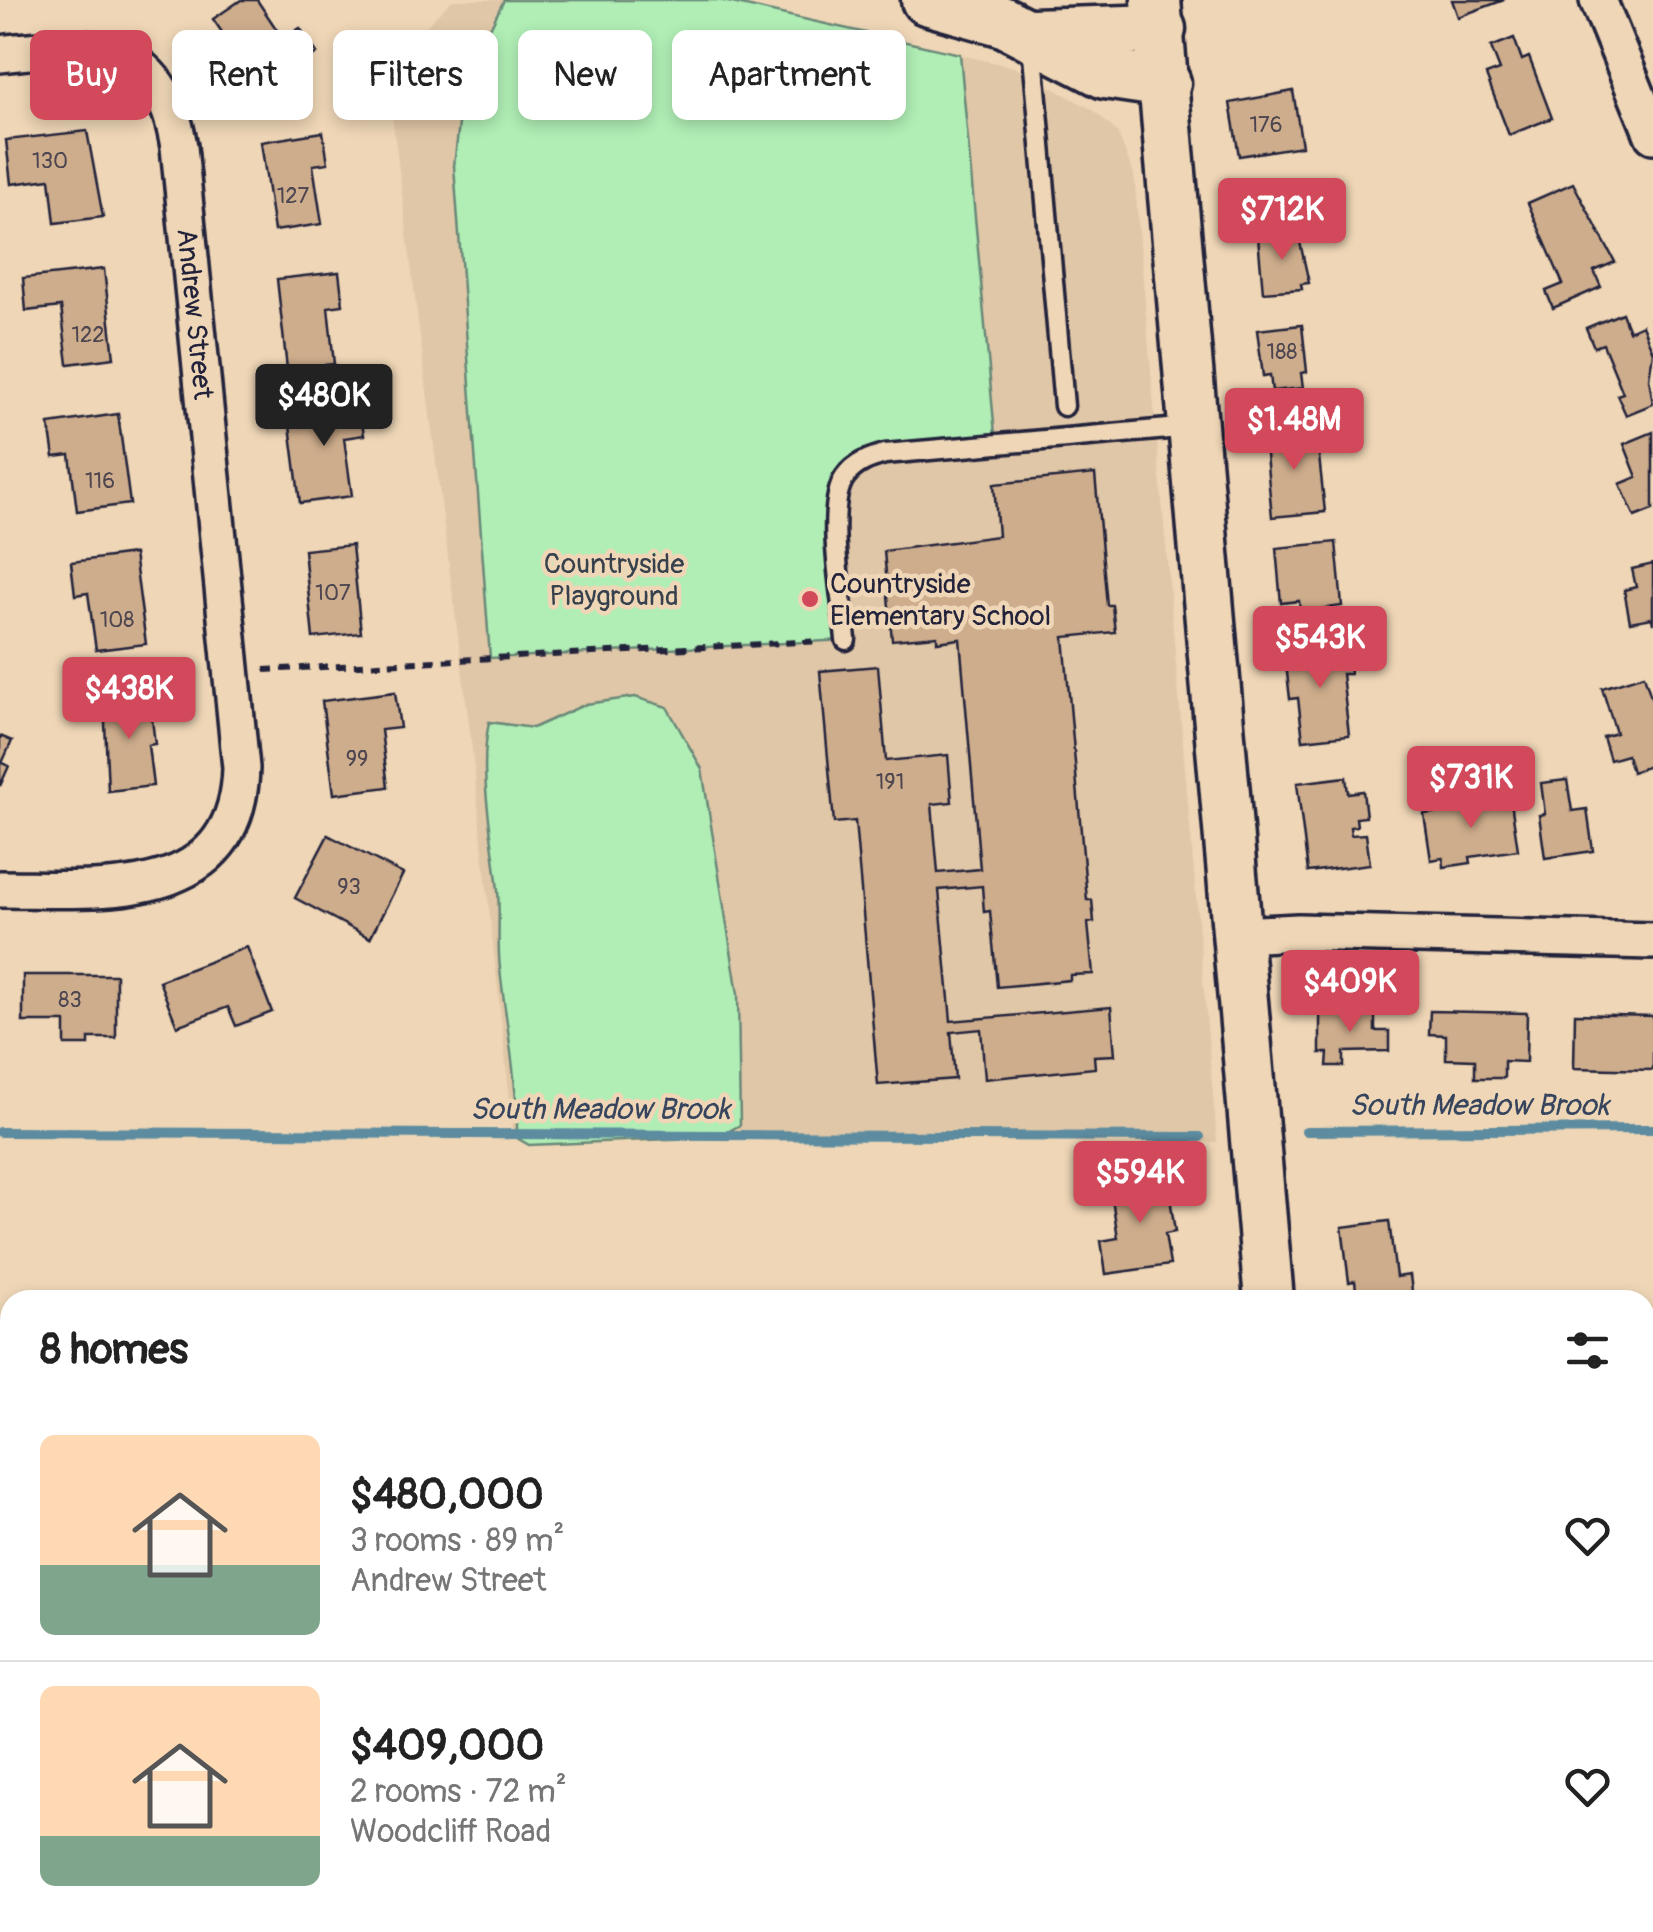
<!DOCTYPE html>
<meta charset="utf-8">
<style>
body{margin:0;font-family:Pangolin,sans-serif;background:#f2f2f2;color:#222;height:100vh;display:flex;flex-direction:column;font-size:38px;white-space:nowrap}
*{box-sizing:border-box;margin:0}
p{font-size:32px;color:#767676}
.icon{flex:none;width:55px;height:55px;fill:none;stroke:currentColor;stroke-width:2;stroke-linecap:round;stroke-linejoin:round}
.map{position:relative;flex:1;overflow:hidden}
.panel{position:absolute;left:0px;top:1290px;width:1655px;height:642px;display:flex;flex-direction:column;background:#fff;border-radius:30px 30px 0 0;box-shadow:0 5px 15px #0003}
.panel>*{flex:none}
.banner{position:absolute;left:30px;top:30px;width:1000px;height:90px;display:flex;gap:20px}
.price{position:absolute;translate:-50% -85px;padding:0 22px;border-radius:10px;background:#d1495b;color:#fff;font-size:32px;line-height:65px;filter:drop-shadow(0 2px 5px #0008)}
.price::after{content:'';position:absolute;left:50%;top:60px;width:30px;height:22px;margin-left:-15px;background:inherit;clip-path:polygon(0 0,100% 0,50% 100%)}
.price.current{background:#222;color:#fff}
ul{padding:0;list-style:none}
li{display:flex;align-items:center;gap:30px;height:250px;padding:0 40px}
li+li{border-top:2px solid #e0e0e0}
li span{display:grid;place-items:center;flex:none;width:280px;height:200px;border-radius:15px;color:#555}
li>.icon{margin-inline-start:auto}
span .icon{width:120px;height:120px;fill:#fffc;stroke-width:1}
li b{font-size:42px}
h2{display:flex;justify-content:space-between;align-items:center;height:120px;padding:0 40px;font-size:42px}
.pill{padding:0 35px;border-radius:15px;background:#fff;box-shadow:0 5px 15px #0003;font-size:35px;line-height:90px}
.pill.current{background:#d1495b;color:#fff}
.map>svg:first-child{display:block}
.built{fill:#e0c7a7}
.green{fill:#b0eeb5;stroke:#698878;stroke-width:2.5}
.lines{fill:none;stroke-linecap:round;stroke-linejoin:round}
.stream{stroke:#5d8ca0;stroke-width:10}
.building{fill:#cead8c;stroke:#22223b;stroke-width:2.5}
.service-casing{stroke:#22223b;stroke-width:25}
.minor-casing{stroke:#22223b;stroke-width:42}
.secondary-casing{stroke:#22223b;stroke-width:55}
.path{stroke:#22223b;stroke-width:6;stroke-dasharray:10 8;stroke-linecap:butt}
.service{stroke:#eed6b6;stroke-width:18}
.minor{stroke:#eed6b6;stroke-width:35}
.secondary{stroke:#eed6b6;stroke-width:48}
.poi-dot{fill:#d1495b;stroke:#eed6b6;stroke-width:4}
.labels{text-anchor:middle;stroke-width:9;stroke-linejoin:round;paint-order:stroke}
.number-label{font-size:22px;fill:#4d454f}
.street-label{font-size:28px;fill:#22223b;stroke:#eed6b6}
.park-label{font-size:28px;fill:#37414d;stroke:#eed6b6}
.poi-label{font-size:28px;fill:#22223b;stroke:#eed6b6;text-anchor:start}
.water-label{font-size:30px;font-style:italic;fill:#36455d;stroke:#eed6b6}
</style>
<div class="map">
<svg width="1653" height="1932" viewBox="0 0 1653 1932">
<rect width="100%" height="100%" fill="#eed6b6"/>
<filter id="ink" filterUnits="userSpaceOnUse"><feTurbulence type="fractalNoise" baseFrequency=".01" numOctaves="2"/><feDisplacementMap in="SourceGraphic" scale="20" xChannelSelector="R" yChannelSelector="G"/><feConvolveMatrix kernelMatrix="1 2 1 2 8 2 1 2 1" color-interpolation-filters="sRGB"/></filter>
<g filter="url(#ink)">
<polygon class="built" points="452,0 719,0 1014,67 1093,110 1117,132 1134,174 1217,1142 514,1138 470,731 386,67"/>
<g class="green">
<polygon points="504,0 719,0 960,54 996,445 870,458 837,493 846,640 490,658 454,166 464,81"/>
<path d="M635 697 667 707 702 769 738 994 740 1125 718 1137 529 1145 517 1138C518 1081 506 1025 500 969 497 943 500 917 498 891 493 836 478 777 489 722L533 728 586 704Z"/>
</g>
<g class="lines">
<g class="stream">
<polyline points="1306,1131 1653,1129"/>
<polyline points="0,1132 1200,1137"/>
</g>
</g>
<g class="building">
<polygon points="241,0 257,0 283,39 300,28 317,53 262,91 213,19"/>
<polygon points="1452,0 1504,0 1458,17"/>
<polygon points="1514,38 1522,60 1529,57 1552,118 1509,135 1486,75 1500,70 1491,47"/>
<polygon points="1293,91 1302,146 1239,156 1230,103"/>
<polygon points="87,131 103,217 55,223 50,179 11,184 6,140"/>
<polygon points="323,132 328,163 313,165 322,224 274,231 261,142"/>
<polygon points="1573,183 1615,262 1594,271 1601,287 1553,308 1546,291 1563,284 1528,203"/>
<polygon points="1298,233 1309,283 1301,284 1302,289 1263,292 1258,237"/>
<polygon points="104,269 114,358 68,364 61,307 26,311 23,278"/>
<polygon points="339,272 343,305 328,307 334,364 287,369 277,279"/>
<polygon points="1622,313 1629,331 1642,325 1653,352 1649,379 1653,404 1626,415 1617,395 1623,393 1603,344 1594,347 1586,328"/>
<polygon points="1302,325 1307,372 1301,373 1303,388 1272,391 1270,375 1263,376 1257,330"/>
<polygon points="359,401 364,435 344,438 352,496 300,503 288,410"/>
<polygon points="118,414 130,504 77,511 70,455 54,457 49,424"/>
<polygon points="1316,428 1325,512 1272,517 1264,434"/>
<polygon points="1653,432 1653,510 1635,517 1620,484 1637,477 1624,444"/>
<polygon points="1095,474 1107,605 1112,605 1115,632 1064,637 1087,900 1092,900 1094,922 1088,923 1093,974 1070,975 1070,980 997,987 990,911 984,912 982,886 939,890 951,1021 1111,1007 1115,1055 1094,1056 1095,1068 985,1079 981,1029 951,1032 955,1079 878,1085 855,821 834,823 820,671 878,666 886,761 948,755 952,802 932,804 938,873 980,869 960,639 937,642 937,636 892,640 884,551 998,536 994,484"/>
<polygon points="1336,542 1342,606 1320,609 1321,617 1301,619 1299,601 1281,603 1276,548"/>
<polygon points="352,545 361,633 313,638 304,550"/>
<polygon points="134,554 146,644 96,650 88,593 75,595 71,562"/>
<polygon points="1653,564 1653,624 1652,618 1630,622 1624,590 1636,587 1632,569"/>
<polygon points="1347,646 1350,674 1342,674 1349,735 1303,740 1298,698 1290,699 1286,664 1295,663 1294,652"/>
<polygon points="1644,675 1653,704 1653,765 1632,772 1627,755 1610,760 1603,737 1616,733 1602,688"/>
<polygon points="395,692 400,728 381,730 388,787 334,794 322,701"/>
<polygon points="149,694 155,744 148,745 153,786 108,791 104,700"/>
<polygon points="0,736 12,741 2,763 9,766 0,786"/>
<polygon points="1346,777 1348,793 1363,791 1366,817 1356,818 1357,826 1350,827 1351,835 1366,834 1370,864 1308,872 1297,783"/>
<polygon points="1567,780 1572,811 1587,809 1593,851 1545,858 1539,815 1545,814 1541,783"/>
<polygon points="1510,795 1518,850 1470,857 1471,863 1444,867 1443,858 1431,860 1424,814 1442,812 1441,804 1457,802 1459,808 1471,807 1470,801"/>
<polygon points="328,835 403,874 370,938 295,898"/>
<polygon points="247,947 272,1012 236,1026 228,1007 177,1026 159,981"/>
<polygon points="23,975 116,975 116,1038 89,1038 89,1045 65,1045 65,1022 23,1022"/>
<polygon points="1375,1010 1375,1031 1389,1031 1389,1051 1344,1052 1344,1066 1327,1066 1328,1053 1320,1053 1320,1011"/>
<polygon points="1430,1011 1527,1013 1526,1062 1504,1061 1504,1078 1475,1078 1475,1060 1446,1059 1446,1035 1429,1034"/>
<polygon points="1575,1014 1653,1016 1653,1070 1574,1068"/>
<polygon points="1167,1176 1175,1232 1165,1234 1170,1265 1106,1274 1101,1241 1118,1238 1110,1185"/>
<polygon points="1389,1221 1396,1277 1410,1275 1413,1300 1357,1300 1355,1281 1349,1282 1342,1227"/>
<polygon points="0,1321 10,1321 6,1382 0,1382"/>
<polygon points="10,1550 10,1610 4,1611 0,1553"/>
<polygon points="1653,1568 1653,1615 1645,1616 1645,1569"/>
<polygon points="1653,1677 1653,1773 1645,1779 1645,1682"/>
<polygon points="208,1922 221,1922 229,1931 245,1922 253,1932 197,1932"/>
<polygon points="1037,1922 1086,1922 1085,1932 1035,1932"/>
<polygon points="1295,1922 1369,1922 1368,1932 1294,1932"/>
</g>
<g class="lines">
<g class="service-casing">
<g id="service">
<polyline points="1032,43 1064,406"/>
<path d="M846 640C843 602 824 506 845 477 855 463 870 458 885 454L1191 427"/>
</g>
</g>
<g class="minor-casing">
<g id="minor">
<polyline points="1598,0 1653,135"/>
<path id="s1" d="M0 54C91 44 161 37 179 147L241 768C237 906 100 889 0 889"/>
<polyline points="1239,935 1298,932 1653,941"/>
<polyline points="0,1472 10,1472"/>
<polyline points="1645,1476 1653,1472"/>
<polyline points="0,1785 10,1802"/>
<polyline points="83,1922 89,1932"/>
<polyline points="660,1932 661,1922"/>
<polyline points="1644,1932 1653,1913"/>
</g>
</g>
<g class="secondary-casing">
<g id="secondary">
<polyline points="926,0 1004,22 1105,74 1166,83"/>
<polyline points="1156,0 1269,1300"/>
<polyline points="1031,33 1161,29"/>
<polyline points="1215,1932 1217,1922"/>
</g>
</g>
<polyline class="path" points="264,670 821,641"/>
<use href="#service" class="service"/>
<use href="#minor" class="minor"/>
<use href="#secondary" class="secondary"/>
</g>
</g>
<circle class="poi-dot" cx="810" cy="599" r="10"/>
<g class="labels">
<g class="number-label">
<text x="1266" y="132">176</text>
<text x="50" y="168">130</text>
<text x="293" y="203">127</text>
<text x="88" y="342">122</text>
<text x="1282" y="359">188</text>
<text x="100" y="488">116</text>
<text x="333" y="600">107</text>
<text x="117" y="627">108</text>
<text x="357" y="766">99</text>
<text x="890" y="789">191</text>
<text x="349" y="894">93</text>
<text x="70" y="1007">83</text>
</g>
<g class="street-label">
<text dy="10" stroke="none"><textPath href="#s1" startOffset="402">Andrew Street</textPath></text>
</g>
<g class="park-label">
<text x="614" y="573">Countryside<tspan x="614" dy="32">Playground</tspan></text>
</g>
<g class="poi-label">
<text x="830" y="593">Countryside<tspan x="830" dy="32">Elementary School</tspan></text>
</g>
<g class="water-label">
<text x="1479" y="1115">South Meadow Brook</text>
<text x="600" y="1119">South Meadow Brook</text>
</g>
</g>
</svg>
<b class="price" style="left:1282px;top:263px">$712K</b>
<b class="price current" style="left:324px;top:449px">$480K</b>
<b class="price" style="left:1294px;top:473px">$1.48M</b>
<b class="price" style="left:1320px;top:691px">$543K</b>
<b class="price" style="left:129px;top:742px">$438K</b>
<b class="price" style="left:1471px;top:831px">$731K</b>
<b class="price" style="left:1350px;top:1035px">$409K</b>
<b class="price" style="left:1140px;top:1226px">$594K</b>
<div class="banner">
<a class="pill current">Buy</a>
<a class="pill">Rent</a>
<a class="pill">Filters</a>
<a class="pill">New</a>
<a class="pill">Apartment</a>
</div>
<section class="panel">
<h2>8 homes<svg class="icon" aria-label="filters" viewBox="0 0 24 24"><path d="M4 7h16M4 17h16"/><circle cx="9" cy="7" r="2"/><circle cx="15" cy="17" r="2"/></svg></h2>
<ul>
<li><span style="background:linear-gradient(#ffd9b3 65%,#7fa58c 0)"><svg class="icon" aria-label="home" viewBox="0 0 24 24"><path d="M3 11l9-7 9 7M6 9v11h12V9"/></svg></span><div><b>$480,000</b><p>3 rooms · 89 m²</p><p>Andrew Street</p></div><svg class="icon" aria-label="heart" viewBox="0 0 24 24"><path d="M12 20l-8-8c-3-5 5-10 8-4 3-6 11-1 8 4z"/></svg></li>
<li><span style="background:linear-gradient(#ffd9b3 75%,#7fa58c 0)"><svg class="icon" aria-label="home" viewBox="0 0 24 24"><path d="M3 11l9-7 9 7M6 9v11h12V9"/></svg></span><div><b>$409,000</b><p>2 rooms · 72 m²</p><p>Woodcliff Road</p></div><svg class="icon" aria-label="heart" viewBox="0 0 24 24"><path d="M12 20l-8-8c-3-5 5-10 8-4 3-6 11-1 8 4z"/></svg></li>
</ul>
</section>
</div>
